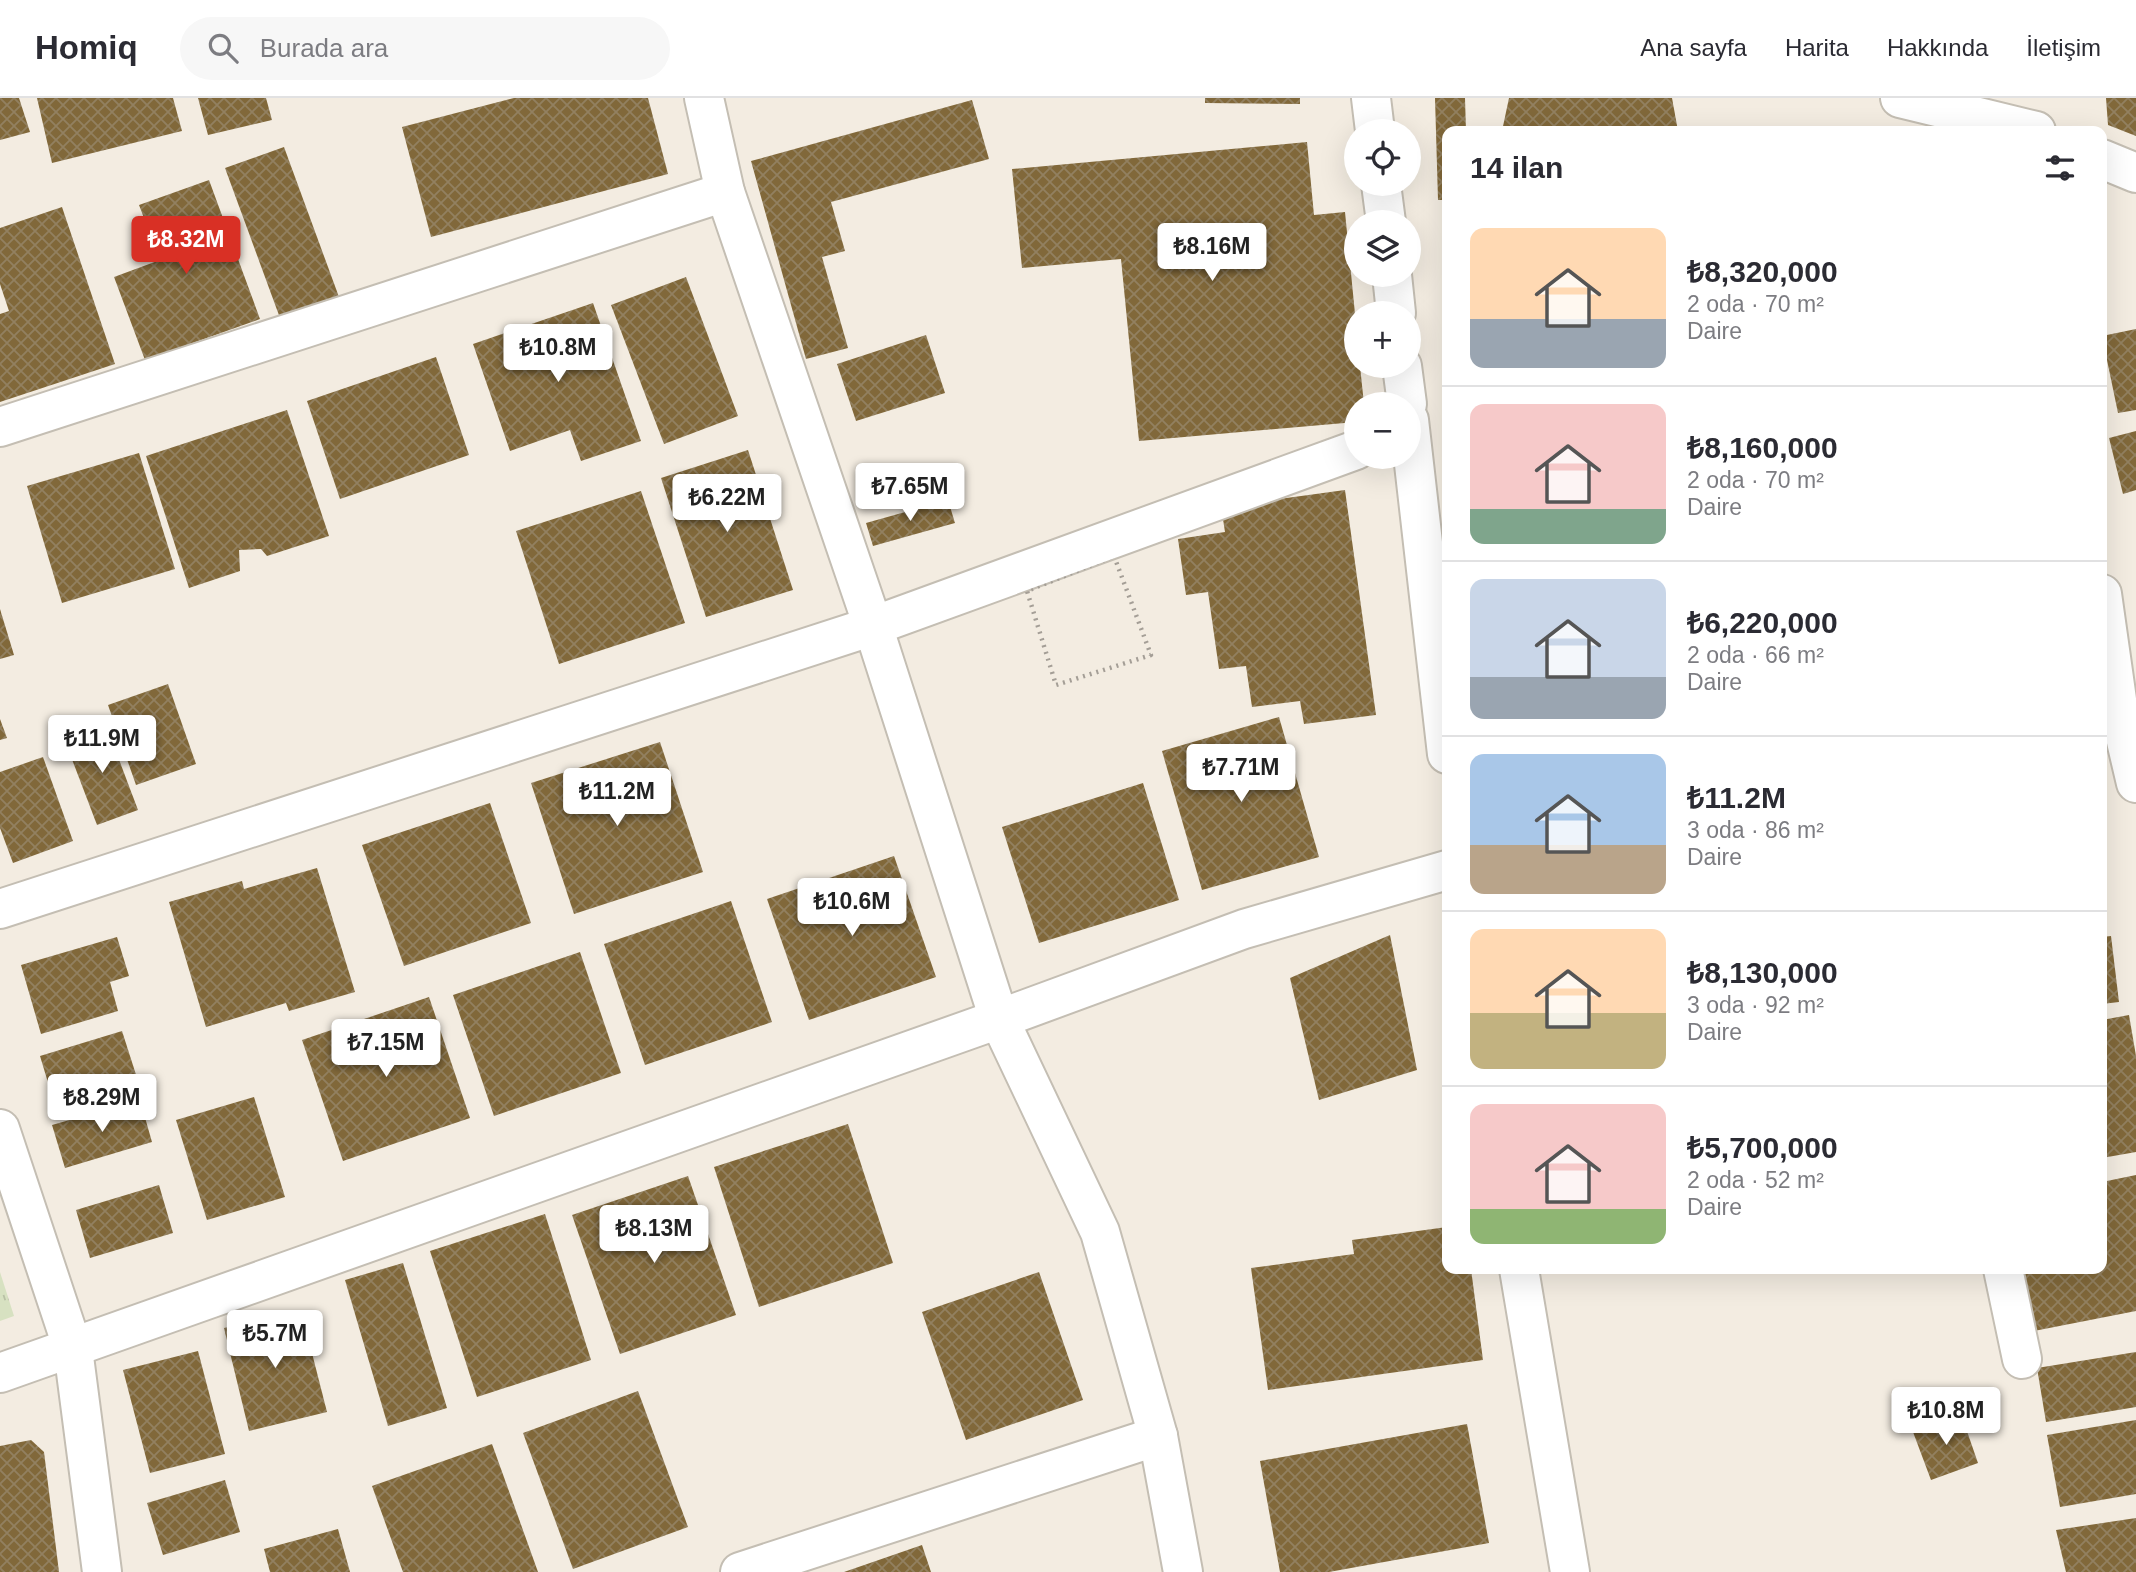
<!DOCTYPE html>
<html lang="tr">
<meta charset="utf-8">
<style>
body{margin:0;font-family:Arial,sans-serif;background:#f7f7f7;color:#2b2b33;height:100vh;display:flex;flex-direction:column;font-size:26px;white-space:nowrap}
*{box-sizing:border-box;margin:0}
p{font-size:23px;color:#7c7c81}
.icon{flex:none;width:38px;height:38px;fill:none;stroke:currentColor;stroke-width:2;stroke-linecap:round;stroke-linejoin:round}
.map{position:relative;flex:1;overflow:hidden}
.panel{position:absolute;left:1442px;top:28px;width:665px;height:1148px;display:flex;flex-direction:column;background:#fff;border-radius:14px;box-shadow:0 7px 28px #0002}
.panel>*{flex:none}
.buttons{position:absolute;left:1344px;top:21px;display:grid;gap:14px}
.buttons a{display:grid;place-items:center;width:77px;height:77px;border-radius:50%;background:#fff;box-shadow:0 7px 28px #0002;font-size:35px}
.price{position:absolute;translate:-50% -60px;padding:0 16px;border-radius:7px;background:#fff;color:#222;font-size:23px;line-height:46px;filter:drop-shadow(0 2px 4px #0008)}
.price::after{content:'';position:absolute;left:50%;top:42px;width:21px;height:16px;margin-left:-10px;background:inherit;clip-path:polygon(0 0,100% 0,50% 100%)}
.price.selected{background:#d93025;color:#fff}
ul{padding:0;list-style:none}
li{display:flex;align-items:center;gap:21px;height:175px;padding:0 28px}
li+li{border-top:2px solid #e1e1e2}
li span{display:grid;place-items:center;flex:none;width:196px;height:140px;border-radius:14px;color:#555}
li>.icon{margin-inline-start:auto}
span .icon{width:84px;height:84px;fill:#fffc;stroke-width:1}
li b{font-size:30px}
h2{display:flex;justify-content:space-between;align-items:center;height:84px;padding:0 28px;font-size:30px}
header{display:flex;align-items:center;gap:42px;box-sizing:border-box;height:98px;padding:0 35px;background:#fff;border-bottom:2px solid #e1e1e2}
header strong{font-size:33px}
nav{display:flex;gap:38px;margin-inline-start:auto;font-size:24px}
.search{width:490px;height:63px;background:#f7f7f7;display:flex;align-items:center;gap:18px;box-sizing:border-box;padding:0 24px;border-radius:38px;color:#7c7c81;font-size:26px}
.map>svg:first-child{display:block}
.park{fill:url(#park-tufts)}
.building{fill:url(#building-cross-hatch)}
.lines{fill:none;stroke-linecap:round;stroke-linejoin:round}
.minor-casing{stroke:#c4beb3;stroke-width:42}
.path{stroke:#a49e96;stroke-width:4.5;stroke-dasharray:2 5;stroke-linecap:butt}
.minor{stroke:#fff;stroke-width:38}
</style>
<header>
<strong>Homiq</strong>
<div class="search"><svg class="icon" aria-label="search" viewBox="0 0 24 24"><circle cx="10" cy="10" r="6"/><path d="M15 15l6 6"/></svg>Burada ara</div>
<nav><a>Ana sayfa</a><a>Harita</a><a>Hakkında</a><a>İletişim</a></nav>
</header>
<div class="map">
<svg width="2136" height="1474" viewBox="0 0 2136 1474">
<defs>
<pattern id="park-tufts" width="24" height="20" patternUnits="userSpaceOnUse" patternTransform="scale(1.75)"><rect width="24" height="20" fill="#d7e1c1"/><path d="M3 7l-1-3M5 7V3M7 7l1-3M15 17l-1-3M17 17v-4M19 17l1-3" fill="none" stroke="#b8c0a5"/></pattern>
<pattern id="building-cross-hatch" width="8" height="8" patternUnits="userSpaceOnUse" patternTransform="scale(1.75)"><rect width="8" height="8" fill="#81683a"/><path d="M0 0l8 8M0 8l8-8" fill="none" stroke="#928060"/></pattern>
</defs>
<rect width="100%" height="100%" fill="#f3ece1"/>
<polygon class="park" points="0,1174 14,1218 0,1223"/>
<g class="building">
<polygon points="0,0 19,0 30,34 0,42"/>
<polygon points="37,0 173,0 182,33 52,65"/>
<polygon points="198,0 266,0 272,22 208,37"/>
<polygon points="514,0 648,0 668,76 431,139 402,29"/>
<polygon points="1205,0 1300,0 1300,6 1205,5"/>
<polygon points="1435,0 1465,0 1466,33 1447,33 1447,102 1438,102"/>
<polygon points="1509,0 1672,0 1678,33 1502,33"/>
<polygon points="2106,0 2136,0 2136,38 2108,27"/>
<polygon points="972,2 989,61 831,104 845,153 822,159 848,250 806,261 751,63"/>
<polygon points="1307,44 1314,117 1345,114 1356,226 1356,268 1360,268 1364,306 1356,306 1356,324 1139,343 1121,161 1022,170 1012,71"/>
<polygon points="284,49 339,199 280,220 225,70"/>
<polygon points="209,82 260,221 145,262 114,179 160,162 139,107"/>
<polygon points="62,109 115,266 0,304 0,216 9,213 0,186 0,130"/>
<polygon points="686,179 738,318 664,346 611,207"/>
<polygon points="593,205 641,343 581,363 570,332 510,353 473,246"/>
<polygon points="2136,231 2136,312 2118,315 2102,238"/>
<polygon points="926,237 945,295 856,323 837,266"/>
<polygon points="436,259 469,357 340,401 307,303"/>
<polygon points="287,312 329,438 267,458 261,451 239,452 240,473 189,490 146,358"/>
<polygon points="2136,333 2136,392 2123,396 2109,340"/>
<polygon points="748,352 793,492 706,519 661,380"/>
<polygon points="139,355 175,471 62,505 27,388"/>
<polygon points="1345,392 1376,617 1304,626 1300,603 1252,609 1246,568 1219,571 1208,494 1186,497 1178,441 1225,434 1221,409"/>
<polygon points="641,393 685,525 559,566 516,433"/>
<polygon points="948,402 955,425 873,448 866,425"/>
<polygon points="0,511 14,557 0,561"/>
<polygon points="168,586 196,666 136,687 108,607"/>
<polygon points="1279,619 1319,759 1202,792 1162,653"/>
<polygon points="0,621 7,640 0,642"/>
<polygon points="106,627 138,712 97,727 65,643"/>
<polygon points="660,644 703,774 574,816 531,685"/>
<polygon points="43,659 73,743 13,765 0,730 0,674"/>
<polygon points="1143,685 1179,802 1039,845 1002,729"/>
<polygon points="490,705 531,825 404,868 362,747"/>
<polygon points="894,758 936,879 809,922 767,801"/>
<polygon points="317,770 355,894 289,913 286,905 206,929 169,804 242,783 244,791"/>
<polygon points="731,803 772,924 645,967 604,846"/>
<polygon points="1390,837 1417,972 1319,1002 1290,880"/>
<polygon points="2111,838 2119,904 2102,906 2102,839"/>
<polygon points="117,839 129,878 110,884 118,913 41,936 21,867"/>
<polygon points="580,854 621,975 494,1018 453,897"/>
<polygon points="429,899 470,1020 343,1063 302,942"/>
<polygon points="2129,917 2136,958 2136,1054 2102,1060 2102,922"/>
<polygon points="122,933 139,986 56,1011 40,958"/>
<polygon points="254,999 285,1099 207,1122 176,1022"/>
<polygon points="140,1002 152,1044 65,1070 52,1027"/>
<polygon points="848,1026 893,1165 759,1209 714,1069"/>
<polygon points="2136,1077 2136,1213 2034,1233 2021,1171 2102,1171 2102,1084"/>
<polygon points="688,1078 736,1217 620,1256 572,1117"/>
<polygon points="159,1087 173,1135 90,1160 76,1112"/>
<polygon points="545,1116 591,1262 477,1299 430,1153"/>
<polygon points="1447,1129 1447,1171 1471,1171 1483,1262 1268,1292 1251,1170 1354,1156 1352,1142"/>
<polygon points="403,1165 447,1310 388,1328 345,1182"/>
<polygon points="1039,1174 1083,1302 966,1342 922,1214"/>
<polygon points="301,1212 327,1314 249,1333 224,1230"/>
<polygon points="198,1253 225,1356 150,1375 123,1272"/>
<polygon points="2136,1254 2136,1309 2046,1324 2037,1270"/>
<polygon points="638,1293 688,1429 573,1471 523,1335"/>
<polygon points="1961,1316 1978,1365 1931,1382 1913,1334"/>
<polygon points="2136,1322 2136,1396 2060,1409 2047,1337"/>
<polygon points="1467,1326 1489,1445 1329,1474 1280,1474 1260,1363"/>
<polygon points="31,1342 44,1354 59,1474 0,1474 0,1348"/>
<polygon points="492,1346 538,1474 403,1474 372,1388"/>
<polygon points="225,1382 240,1434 163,1457 147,1405"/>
<polygon points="2136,1420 2136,1474 2066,1474 2056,1432"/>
<polygon points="338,1431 350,1474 270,1474 264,1451"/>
<polygon points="922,1447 931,1474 844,1474"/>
</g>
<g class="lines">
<g class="minor-casing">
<g id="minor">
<polyline points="704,0 725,94 873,528 999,921 1100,1134 1158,1338 1183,1474"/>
<polyline points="1371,0 1375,33"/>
<polyline points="1900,0 2036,33"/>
<polyline points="2102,61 2136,75"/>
<polyline points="1381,86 1386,124"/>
<polyline points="1392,177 1396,215"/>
<polyline points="1402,268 1407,306"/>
<polyline points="1409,322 1447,656"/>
<polyline points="0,329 725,94"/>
<polyline points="2102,496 2118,609 2136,685"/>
<polyline points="0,811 873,528 1356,352"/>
<polyline points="0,1031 73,1251 102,1474"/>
<polyline points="1519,1171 1570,1474"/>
<polyline points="2003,1171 2022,1261"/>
<polyline points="0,1275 999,921 1244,831 1447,772"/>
<polyline points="740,1474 1158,1338"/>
</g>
</g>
<polygon class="path" points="1114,458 1151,557 1056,587 1027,493"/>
<use href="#minor" class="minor"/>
</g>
</svg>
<div class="buttons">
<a><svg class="icon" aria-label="locate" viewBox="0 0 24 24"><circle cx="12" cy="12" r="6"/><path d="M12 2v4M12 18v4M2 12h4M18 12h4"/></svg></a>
<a><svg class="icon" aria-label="layers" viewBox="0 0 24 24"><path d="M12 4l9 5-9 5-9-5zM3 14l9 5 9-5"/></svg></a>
<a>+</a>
<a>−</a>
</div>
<b class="price selected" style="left:186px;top:178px">₺8.32M</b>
<b class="price" style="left:1212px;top:185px">₺8.16M</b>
<b class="price" style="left:558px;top:286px">₺10.8M</b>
<b class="price" style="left:910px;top:425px">₺7.65M</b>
<b class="price" style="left:727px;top:436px">₺6.22M</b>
<b class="price" style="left:102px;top:677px">₺11.9M</b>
<b class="price" style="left:1241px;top:706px">₺7.71M</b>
<b class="price" style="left:617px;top:730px">₺11.2M</b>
<b class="price" style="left:852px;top:840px">₺10.6M</b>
<b class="price" style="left:386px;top:981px">₺7.15M</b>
<b class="price" style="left:102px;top:1036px">₺8.29M</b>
<b class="price" style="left:654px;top:1167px">₺8.13M</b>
<b class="price" style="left:275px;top:1272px">₺5.7M</b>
<b class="price" style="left:1946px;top:1349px">₺10.8M</b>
<section class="panel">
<h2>14 ilan<svg class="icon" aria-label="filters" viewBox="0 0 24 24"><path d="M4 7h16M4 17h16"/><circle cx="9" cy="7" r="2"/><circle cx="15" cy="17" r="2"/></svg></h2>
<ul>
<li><span style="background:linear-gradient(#ffd9b3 65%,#9aa5b1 0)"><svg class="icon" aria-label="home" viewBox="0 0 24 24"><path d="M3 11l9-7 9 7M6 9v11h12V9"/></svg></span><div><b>₺8,320,000</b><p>2 oda · 70 m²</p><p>Daire</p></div></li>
<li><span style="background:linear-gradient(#f6c9c9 75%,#7fa58c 0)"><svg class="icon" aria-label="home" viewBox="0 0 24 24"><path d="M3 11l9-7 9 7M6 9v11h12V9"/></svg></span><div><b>₺8,160,000</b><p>2 oda · 70 m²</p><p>Daire</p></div></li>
<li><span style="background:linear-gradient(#c9d6e8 70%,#9aa5b1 0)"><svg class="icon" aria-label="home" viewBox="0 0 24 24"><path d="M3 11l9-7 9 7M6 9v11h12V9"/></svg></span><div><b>₺6,220,000</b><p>2 oda · 66 m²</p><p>Daire</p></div></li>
<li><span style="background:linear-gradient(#a9c7e8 65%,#b9a48a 0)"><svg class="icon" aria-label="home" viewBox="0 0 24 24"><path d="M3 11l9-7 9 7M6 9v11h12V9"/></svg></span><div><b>₺11.2M</b><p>3 oda · 86 m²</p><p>Daire</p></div></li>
<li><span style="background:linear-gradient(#ffd9b3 60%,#c2b280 0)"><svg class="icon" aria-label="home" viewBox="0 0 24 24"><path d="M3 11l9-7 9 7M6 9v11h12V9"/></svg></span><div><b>₺8,130,000</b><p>3 oda · 92 m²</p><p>Daire</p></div></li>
<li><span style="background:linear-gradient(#f6c9c9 75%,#8fb573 0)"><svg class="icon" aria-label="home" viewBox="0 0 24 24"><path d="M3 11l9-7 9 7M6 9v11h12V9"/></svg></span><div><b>₺5,700,000</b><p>2 oda · 52 m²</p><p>Daire</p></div></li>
</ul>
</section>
</div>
